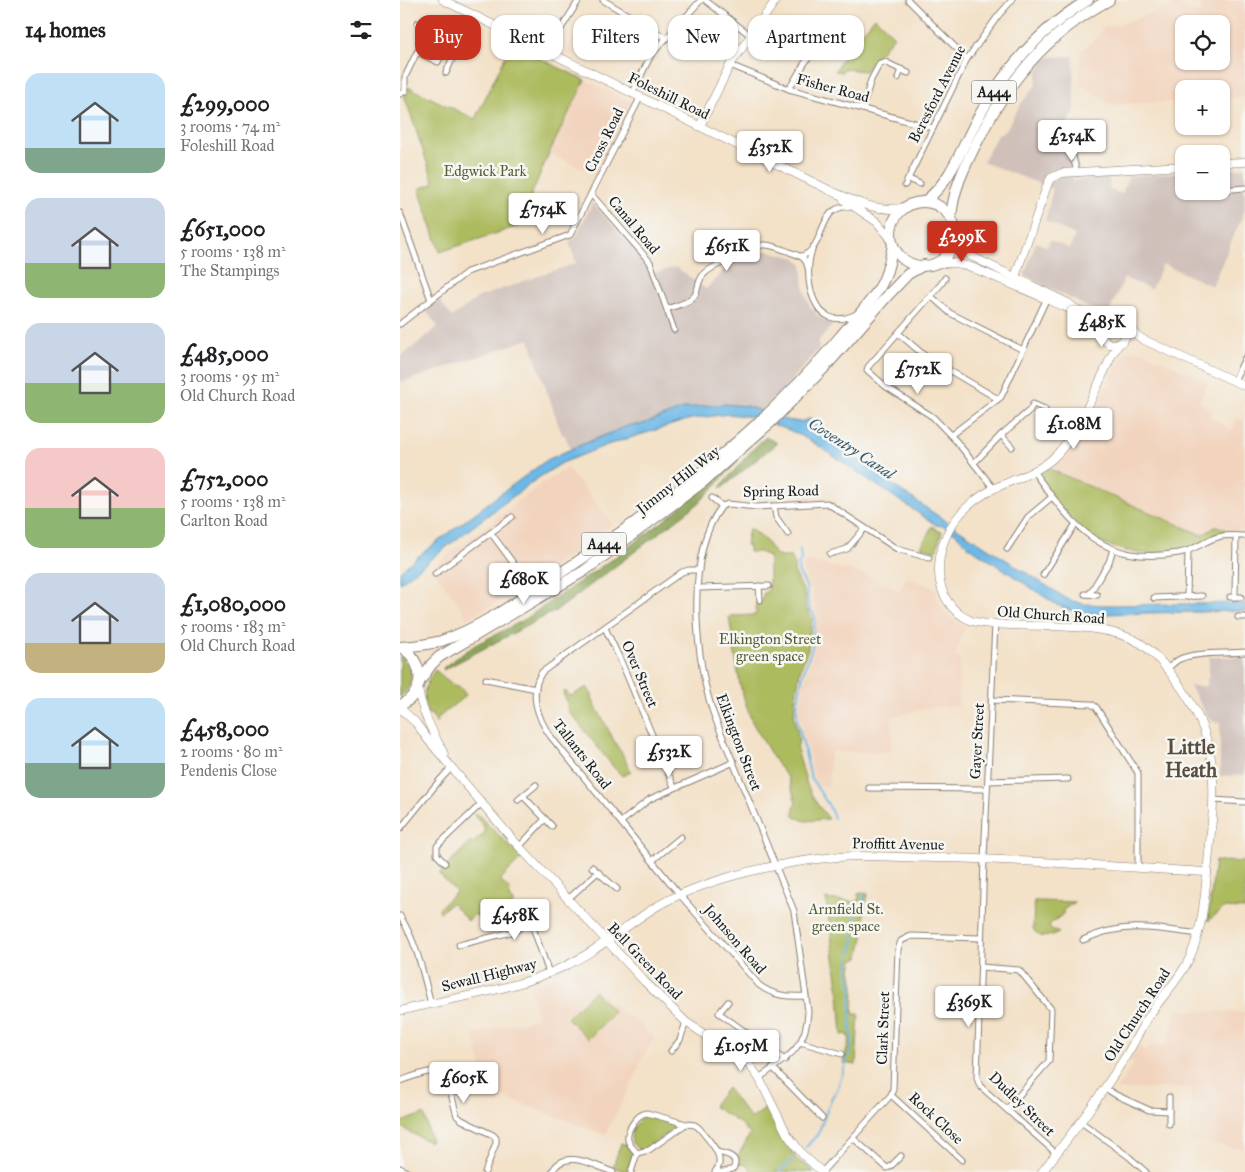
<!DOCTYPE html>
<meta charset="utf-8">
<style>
body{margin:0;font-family:"IM FELL Great Primer",serif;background:#f2f2f2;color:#202124;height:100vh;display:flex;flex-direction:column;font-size:19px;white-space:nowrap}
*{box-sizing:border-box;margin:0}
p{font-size:16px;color:#757577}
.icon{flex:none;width:28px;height:28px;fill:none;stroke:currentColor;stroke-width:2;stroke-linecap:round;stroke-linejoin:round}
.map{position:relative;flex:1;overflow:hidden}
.side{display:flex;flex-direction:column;background:#fff;width:400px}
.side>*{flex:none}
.guide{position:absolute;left:15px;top:15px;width:475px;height:45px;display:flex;gap:10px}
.buttons{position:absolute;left:775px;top:15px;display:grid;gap:10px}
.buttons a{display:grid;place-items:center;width:55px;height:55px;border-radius:10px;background:#fff;box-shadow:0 1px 4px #0004;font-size:25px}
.price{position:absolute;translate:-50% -42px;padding:0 11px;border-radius:5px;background:#fff;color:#222;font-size:16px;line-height:32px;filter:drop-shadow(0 1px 2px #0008)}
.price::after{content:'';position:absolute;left:50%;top:30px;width:15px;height:11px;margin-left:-8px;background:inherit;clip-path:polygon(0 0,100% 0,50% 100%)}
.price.active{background:#c8321e;color:#fff}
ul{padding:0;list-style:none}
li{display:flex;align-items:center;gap:15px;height:125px;padding:0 25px}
li span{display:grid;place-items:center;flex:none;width:140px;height:100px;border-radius:15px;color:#555}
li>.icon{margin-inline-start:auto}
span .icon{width:60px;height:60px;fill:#fffc;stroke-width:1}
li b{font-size:21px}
h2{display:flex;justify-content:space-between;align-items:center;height:60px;padding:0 25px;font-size:21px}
.pill{padding:0 18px;border-radius:15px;background:#fff;box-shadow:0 1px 4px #0004;font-size:18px;line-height:45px}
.pill.active{background:#c8321e;color:#fff}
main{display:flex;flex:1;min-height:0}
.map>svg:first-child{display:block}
.built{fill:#f2d4be;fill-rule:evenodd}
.industrial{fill:#cfc0ba}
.green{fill:#adbb5e;stroke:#646c3d}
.forest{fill:#8aa355;stroke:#536038}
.water{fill:#6db8e6;stroke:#446a81}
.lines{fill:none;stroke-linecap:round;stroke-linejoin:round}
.stream{stroke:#6db8e6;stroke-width:2}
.street-casing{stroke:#887e72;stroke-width:7}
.secondary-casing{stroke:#887e72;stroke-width:9}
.highway-casing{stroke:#887e72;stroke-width:12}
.street{stroke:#fff;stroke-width:5}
.secondary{stroke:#fff;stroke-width:8}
.highway{stroke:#fff;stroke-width:10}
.labels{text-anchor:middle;stroke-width:5;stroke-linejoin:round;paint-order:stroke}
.shield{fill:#f6f6f2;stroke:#5d5d5c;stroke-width:1}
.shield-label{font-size:14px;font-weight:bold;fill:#1c1c1c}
.street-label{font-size:15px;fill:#1c1c1c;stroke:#f6f6f2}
.park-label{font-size:15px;fill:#565c36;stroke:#f6f6f2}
.water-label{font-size:16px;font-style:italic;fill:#3c5a6d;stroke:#f6f6f2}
.district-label{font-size:20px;font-weight:bold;fill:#594d40;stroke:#f6f6f2}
</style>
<main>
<section class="side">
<h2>14 homes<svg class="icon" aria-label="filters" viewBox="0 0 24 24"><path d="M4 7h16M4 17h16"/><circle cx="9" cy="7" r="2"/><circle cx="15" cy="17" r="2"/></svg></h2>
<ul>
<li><span style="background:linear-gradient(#bfe0f5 75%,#7fa58c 0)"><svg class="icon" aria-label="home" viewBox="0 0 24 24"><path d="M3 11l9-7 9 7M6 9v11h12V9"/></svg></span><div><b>£299,000</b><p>3 rooms · 74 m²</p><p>Foleshill Road</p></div></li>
<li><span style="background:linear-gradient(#c9d6e8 65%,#8fb573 0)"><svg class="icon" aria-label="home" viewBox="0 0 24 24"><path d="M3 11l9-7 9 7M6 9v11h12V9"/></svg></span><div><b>£651,000</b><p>5 rooms · 138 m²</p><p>The Stampings</p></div></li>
<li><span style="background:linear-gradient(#c9d6e8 60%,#8fb573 0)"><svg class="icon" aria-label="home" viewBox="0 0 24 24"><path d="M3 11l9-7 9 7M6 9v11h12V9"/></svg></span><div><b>£485,000</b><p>3 rooms · 95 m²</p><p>Old Church Road</p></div></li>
<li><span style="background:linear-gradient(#f6c9c9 60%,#8fb573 0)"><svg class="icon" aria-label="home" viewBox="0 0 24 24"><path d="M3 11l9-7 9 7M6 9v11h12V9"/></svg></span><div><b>£752,000</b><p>5 rooms · 138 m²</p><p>Carlton Road</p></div></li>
<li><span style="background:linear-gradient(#c9d6e8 70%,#c2b280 0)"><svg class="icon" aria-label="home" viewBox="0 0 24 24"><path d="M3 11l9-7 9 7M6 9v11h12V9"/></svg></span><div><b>£1,080,000</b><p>5 rooms · 183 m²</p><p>Old Church Road</p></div></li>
<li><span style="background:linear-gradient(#bfe0f5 65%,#7fa58c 0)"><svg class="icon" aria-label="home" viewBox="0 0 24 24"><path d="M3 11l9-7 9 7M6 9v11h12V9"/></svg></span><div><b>£458,000</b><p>2 rooms · 80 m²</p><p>Pendenis Close</p></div></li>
</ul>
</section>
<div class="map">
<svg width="845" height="1172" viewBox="0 0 845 1172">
<rect width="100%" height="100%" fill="#f6f6f2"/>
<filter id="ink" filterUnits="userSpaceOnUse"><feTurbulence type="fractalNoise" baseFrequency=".02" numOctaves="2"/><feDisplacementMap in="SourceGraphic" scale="10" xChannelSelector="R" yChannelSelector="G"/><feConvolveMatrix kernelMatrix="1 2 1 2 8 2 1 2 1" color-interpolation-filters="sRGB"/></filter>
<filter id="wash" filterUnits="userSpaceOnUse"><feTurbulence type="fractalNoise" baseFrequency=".0096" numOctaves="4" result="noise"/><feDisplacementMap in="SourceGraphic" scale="20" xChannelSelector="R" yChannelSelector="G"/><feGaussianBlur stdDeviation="1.12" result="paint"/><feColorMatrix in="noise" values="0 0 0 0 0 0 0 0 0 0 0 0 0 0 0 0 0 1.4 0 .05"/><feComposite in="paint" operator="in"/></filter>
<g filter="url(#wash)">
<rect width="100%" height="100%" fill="#f3e1c8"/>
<g class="built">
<path d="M802 0H845V97L821 99V89H784V101L711 105 680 83V52L698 37 703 28 727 22 778 3 788 11 801 13ZM784 24H821V61H784Z"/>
<polygon points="181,21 190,25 174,57 166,53"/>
<polygon points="185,80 231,102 196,175 149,153"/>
<polygon points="738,350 808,381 799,402 813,411 810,418 832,430 837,418 845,421 845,530 827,530 817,526 802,535 650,468 663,457 683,431 723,357 729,352"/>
<polygon points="167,468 213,524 118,591 66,619 63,611 32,567 141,484"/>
<polygon points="405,560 466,575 499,591 507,577 536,589 537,599 544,611 554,621 565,627 554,657 560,658 558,706 531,707 492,717 491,752 430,752 429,786 417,786 412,770 399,711 406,677 415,646 416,615 411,589 402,569"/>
<polygon points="179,967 187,979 226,1017 229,1015 255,1038 241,1059 237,1073 205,1135 87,1091 74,1034 138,1018 130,987 164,975"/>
<polygon points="776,1011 845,1012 845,1150 790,1140 791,1133 791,1087 716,1090 734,1063 730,1060 738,1046 747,1050 750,1046 767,1045"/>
</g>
<g class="industrial">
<polygon points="673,56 675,112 666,125 672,161 673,180 709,177 710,190 722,194 729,176 784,172 784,191 821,191 821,170 845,168 845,210 812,286 763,264 751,289 724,278 709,313 690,308 625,276 625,274 636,242 647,247 650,240 670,249 675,235 645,221 653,189 583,162 597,135 606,130 620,105 636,85 638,68 641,61 651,57"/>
<polygon points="192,204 194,204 255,273 276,267 306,289 328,266 353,250 369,251 396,258 402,264 404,289 410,306 419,317 430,322 431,327 419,340 419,348 385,388 360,412 339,405 323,404 286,408 240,425 230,425 171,449 164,434 162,435 129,339 0,383 0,357 38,327 27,312 24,311 39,300 52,317 79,297 176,263 169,242 175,238"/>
<polygon points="809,657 845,657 845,775 820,776 820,723 814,722 808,717 790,686 807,686 807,678 809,677"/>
</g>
<g class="green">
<polygon points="475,17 494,36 465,71 443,69 442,72 435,71 447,51"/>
<polygon points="111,45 185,80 149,153 118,226 40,252 19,189 34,183 4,95 8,93 8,87 75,119"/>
<path d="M645 467 802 535 817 526 827 530C784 562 714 563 675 523 660 508 648 489 634 472Z"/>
<polygon points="532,526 538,531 542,531 536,551 521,547"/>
<polygon points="349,528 365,540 375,554 380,557 391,557 395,564 394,571 405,595 406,607 412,619 408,649 400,671 395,701 394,717 399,739 397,749 407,785 415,801 429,819 405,821 395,817 393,812 396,802 388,778 377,764 352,722 347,708 340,685 329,617 330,616 356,615 356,603 362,602 363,594 369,589 369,556 359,552 349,552 349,546 346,545"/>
<path d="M0 656C15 667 14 686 0 697Z"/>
<path d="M35 670 57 688 59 686 66 695 39 717 36 723 32 715 27 713C22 694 24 686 35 670Z"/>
<polygon points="187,687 192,695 193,701 218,748 222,753 231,772 222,776 215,769 168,710 167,701 163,694 165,691 171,696"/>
<polygon points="76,813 122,858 100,880 110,890 109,898 114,903 102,913 94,908 81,920 75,914 68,921 52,903 40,912 39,908 56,892 39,874 71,841 73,843 85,832 84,827 74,815"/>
<polygon points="815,861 845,862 845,909 824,908 808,921"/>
<polygon points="462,893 468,894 464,910 464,932 459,957 453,960 451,969 454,987 453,1014 459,1014 456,1065 443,1063 450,1038 448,1037 447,1034 442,1035 439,994 426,899 455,902 459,899 458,894"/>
<path d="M634 901 675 902 663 910V914L649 925 651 929 659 933C648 936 639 941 633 928Z"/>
<polygon points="194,991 214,1012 188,1039 167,1018"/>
<polygon points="327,1088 351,1119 369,1106 385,1139 396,1159 401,1163 405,1164 414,1172 352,1172 347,1165 338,1164 337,1158 350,1134 341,1124 313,1106"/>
<polygon points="24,1114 31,1141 30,1142 9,1132 0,1125 1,1122"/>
<path d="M245 1115 277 1123V1126L248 1148 240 1150C223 1141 234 1123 245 1115Z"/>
<polygon points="221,1143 226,1145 233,1154 227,1172 213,1167"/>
</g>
<g class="forest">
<polygon points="366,437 377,443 322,488 320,487 354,448"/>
<polygon points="337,460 338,461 299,503 159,609 43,670 44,667 75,645 122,621 211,560 261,523"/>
</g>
<polygon class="water" points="323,404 347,406 386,420 401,422 409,419 414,419 422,434 484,479 538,516 667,599 683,604 712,605 845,603 845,611 699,614 675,612 657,605 568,546 555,533 544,526 536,525 411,441 389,430 353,417 328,414 291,419 207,445 162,463 138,478 88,515 0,583 0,571 12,561 99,495 147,460 171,449 230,425 240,425 286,408"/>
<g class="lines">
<g class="stream">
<polyline points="400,549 401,560 399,563 398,571 406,586 409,607 415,618 412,648 403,674 397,706 397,718 411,778 429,806 434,818"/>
<polyline points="406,1147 418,1134 432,1097 437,1090 452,1046 450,1004 452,987 448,973 448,965 454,940 452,930 455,917 465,895"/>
<polyline points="380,1171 393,1159"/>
</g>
</g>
</g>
<g filter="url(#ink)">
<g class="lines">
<g class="street-casing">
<g id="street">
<polyline points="203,0 266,38"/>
<polyline points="305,0 350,35"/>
<polyline points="508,0 567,59"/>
<polyline points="147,51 179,0"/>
<polyline points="330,65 389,89 533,128"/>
<polyline points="46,73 72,14"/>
<polyline points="498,78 501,69"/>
<polyline points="389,89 404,64 432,26"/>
<path d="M0 94 5 91V77L17 52 38 62 48 42C36 36 29 29 17 23"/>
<polyline points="232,94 251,55 301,0"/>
<polyline points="462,109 471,80 480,63 485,62 508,73"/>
<polyline points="668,127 668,135 677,173"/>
<polyline points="509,179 520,184"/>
<polyline points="505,185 567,59 598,16 612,0"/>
<polyline points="821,190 845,188"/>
<polyline points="798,192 803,191"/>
<polyline points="191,194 250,262 274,330"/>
<polyline points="0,213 31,300"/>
<path d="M413 247C401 276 413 336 456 314"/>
<path d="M401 256C427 250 416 202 452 207"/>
<polyline points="545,278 542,283 468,367 467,370 485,386 533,417 557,442 594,489"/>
<polyline points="531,296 550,313 623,350"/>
<path d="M267 309C276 305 292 303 296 293 299 286 298 280 304 274 311 267 322 263 331 259 361 243 359 240 392 253 401 256 406 258 408 268"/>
<polyline points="0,324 67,272 170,235 240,98"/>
<polyline points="498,333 525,356 598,399"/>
<polyline points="834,381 845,358"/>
<polyline points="551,435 601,397 646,300"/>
<polyline points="601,435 612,447"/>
<polyline points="574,463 601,435 630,410 633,404 645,409"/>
<path d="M633 471C674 527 702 566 779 553 796 550 805 540 818 537 826 534 837 536 845 536"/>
<polyline points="312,498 322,506 328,504 356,507 427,503 497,549 529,558"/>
<path d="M322 506C284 554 295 665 315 718L394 911 408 1011C407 1048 387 1058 359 1078"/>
<polyline points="374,506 376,517 388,534"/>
<polyline points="91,533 125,579"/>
<polyline points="607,549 628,517 652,497"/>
<polyline points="430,554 447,549 465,528"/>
<path d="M299 570H289L282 572 142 672C128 693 138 719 151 737L280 895 359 985C373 996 388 997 406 996"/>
<polyline points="35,574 112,517"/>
<polyline points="643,575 675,525"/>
<polyline points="125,579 135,583 141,583"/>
<polyline points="359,586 360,600"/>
<polyline points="298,588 369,586"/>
<polyline points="690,593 709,562 713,549"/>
<polyline points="685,594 697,595"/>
<polyline points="120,596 125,586 125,579"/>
<polyline points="787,597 788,551"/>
<polyline points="830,597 841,597"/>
<polyline points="835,597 836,536"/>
<polyline points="754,598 802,596"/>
<polyline points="838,617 845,617"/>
<polyline points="595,624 584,859 577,1078 580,1086 657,1154"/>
<polyline points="205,628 220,659 274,787"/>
<path d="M767 669C771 666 775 661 780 659 794 652 827 654 845 652"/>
<polyline points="86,679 136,689"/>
<polyline points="591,700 691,704 696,707 738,773 738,868"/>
<polyline points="588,781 668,779"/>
<polyline points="469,788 587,789"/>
<polyline points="123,796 152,826"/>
<polyline points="118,800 136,785"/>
<polyline points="813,800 845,802"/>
<polyline points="221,822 250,799 334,762"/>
<polyline points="0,829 39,781 52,767"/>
<polyline points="119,847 145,819"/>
<polyline points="253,860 281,837"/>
<polyline points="45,863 37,855 37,846 82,803"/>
<polyline points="192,867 217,889"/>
<polyline points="168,899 198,872"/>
<path d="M0 916C17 943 23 973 31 1004"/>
<path d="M683 940C723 921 756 928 798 934"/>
<polyline points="59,945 115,931 129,921 131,922 149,973"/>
<polyline points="581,967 619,970 651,1009 649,1061 607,1109"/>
<polyline points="328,1002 319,1013 385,1060"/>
<polyline points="400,1042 442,1054"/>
<polyline points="271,1051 280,1040 286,1022"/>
<polyline points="373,1068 422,1118"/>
<path d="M0 1081C12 1077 35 1066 46 1075L57 1116 62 1120 93 1135 96 1138V1143L85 1172"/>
<polyline points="705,1088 716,1095 749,1110 769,1111"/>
<polyline points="491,1095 562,1160"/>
<polyline points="769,1097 769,1124"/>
<path d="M247 1113 286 1124 249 1150 237 1153C234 1149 229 1145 228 1140 226 1130 237 1114 247 1113Z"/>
<polyline points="681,1122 728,1156 746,1172"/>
<path d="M286 1124 295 1125 299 1128C308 1140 328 1157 315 1172H324"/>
<polyline points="453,1138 487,1168 490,1167 501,1156"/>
<path d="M317 1152C327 1154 340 1157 333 1169L324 1172"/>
<polyline points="0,1168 7,1172"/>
<path d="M152 1172C164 1147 195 1166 213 1172"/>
<polyline points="231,1172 237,1153"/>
<polyline points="422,1172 491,1095 493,1089 498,949 501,941 511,936 581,938"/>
</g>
</g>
<g class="secondary-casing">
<g id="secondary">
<path d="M43 0 429 190C454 201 479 214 507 207"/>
<polyline points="300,126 330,65 376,0"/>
<polyline points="821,163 845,162"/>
<polyline points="444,200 477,222 492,240"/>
<path d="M555 229C559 240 562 249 571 256L668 303 689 319 702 336"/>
<polyline points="536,263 556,263 571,267 675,311"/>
<polyline points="615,277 648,183 651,178 662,173 784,166"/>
<path d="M725 327C727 334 726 340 719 344H709C700 337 700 327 710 321H718L742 339 845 386"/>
<path d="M18 689C22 713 33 732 44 754"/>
<polyline points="0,708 16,723 29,741 113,840 245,982 286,1022 349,1064 359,1078 387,1134 402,1154 422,1172"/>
<path d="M0 1011C54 997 112 991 163 967 194 953 222 929 251 910 274 895 302 885 329 877 367 866 417 857 457 856 487 856 516 858 546 858 633 860 720 867 807 872"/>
<path d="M642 1172C670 1136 698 1100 722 1062 733 1046 740 1029 751 1013 763 995 781 978 790 957 803 928 805 894 808 863 815 791 823 741 775 679 765 666 754 652 740 643 706 623 650 627 612 625 599 624 585 625 572 621 551 613 540 594 539 573 538 534 561 505 595 488 613 480 635 473 651 460 678 437 697 385 713 353L719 344"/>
</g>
</g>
<g class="highway-casing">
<g id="highway">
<path d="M524 202C552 181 562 146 579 116 605 69 642 28 688 0"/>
<circle cx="523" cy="234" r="32"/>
<path d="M551 218C553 191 563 170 575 146 606 83 646 34 709 0"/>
<path d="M0 647C14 646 27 645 41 641 75 630 111 606 140 586 249 517 356 438 439 338 453 321 470 304 481 285 488 273 490 259 493 245"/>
<path d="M0 647C15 654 24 674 17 689 14 697 7 701 0 706"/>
<polyline points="20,681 31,665 39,657 184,571 303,482 371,422 427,365 489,294 508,274 524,265"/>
</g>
</g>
<use href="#street" class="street"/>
<use href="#secondary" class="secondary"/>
<use href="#highway" class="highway"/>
</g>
</g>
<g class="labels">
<g class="shield">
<rect x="571.5" y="80.5" width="45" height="23" rx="4"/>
<rect x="181.5" y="532.5" width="45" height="23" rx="4"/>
</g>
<g class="shield-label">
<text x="594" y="97">A444</text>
<text x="204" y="549">A444</text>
</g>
<g class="street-label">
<text transform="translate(433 88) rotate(15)" y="5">Fisher Road</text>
<text transform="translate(537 94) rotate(-63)" y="5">Beresford Avenue</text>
<text transform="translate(269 96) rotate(26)" y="5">Foleshill Road</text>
<text transform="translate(204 140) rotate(-64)" y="5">Cross Road</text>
<text transform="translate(234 225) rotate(50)" y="5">Canal Road</text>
<text transform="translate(278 480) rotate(-38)" y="5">Jimmy Hill Way</text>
<text transform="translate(381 491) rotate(-1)" y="5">Spring Road</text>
<text transform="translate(651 615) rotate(4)" y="5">Old Church Road</text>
<text transform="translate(240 674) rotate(67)" y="5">Over Street</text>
<text transform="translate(577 741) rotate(-87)" y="5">Gayer Street</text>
<text transform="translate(339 742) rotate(69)" y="5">Elkington Street</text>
<text transform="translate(182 754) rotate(52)" y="5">Tallants Road</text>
<text transform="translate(498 844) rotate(1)" y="5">Proffitt Avenue</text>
<text transform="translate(335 939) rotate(49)" y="5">Johnson Road</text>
<text transform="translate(245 961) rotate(46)" y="5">Bell Green Road</text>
<text transform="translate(89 975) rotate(-14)" y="5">Sewall Highway</text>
<text transform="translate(737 1015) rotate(-57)" y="5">Old Church Road</text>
<text transform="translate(483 1028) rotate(-88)" y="5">Clark Street</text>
<text transform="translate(622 1104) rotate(44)" y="5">Dudley Street</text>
<text transform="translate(536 1118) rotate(43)" y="5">Rock Close</text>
</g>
<g class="park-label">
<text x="85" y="176">Edgwick Park</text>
<text x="370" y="644">Elkington Street<tspan x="370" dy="17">green space</tspan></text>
<text x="446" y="914">Armfield St.<tspan x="446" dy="17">green space</tspan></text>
</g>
<g class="water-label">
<text transform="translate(452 448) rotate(33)" y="6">Coventry Canal</text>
</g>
<g class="district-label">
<text x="791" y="754">Little<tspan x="791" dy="23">Heath</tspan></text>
</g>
</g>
</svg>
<div class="buttons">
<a><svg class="icon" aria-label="locate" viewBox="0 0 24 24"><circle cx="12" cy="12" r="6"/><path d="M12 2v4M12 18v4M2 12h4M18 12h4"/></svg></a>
<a>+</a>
<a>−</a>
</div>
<b class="price" style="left:672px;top:162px">£254K</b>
<b class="price" style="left:370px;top:173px">£352K</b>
<b class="price" style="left:143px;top:235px">£754K</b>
<b class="price active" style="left:562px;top:263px">£299K</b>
<b class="price" style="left:327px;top:272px">£651K</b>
<b class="price" style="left:702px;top:348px">£485K</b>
<b class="price" style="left:518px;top:395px">£752K</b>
<b class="price" style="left:674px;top:450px">£1.08M</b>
<b class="price" style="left:124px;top:605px">£680K</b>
<b class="price" style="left:269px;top:778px">£532K</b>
<b class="price" style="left:115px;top:941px">£458K</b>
<b class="price" style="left:569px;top:1028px">£369K</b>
<b class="price" style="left:341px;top:1072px">£1.05M</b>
<b class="price" style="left:64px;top:1104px">£605K</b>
<div class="guide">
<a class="pill active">Buy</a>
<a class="pill">Rent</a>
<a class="pill">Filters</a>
<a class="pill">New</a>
<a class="pill">Apartment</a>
</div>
</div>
</main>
